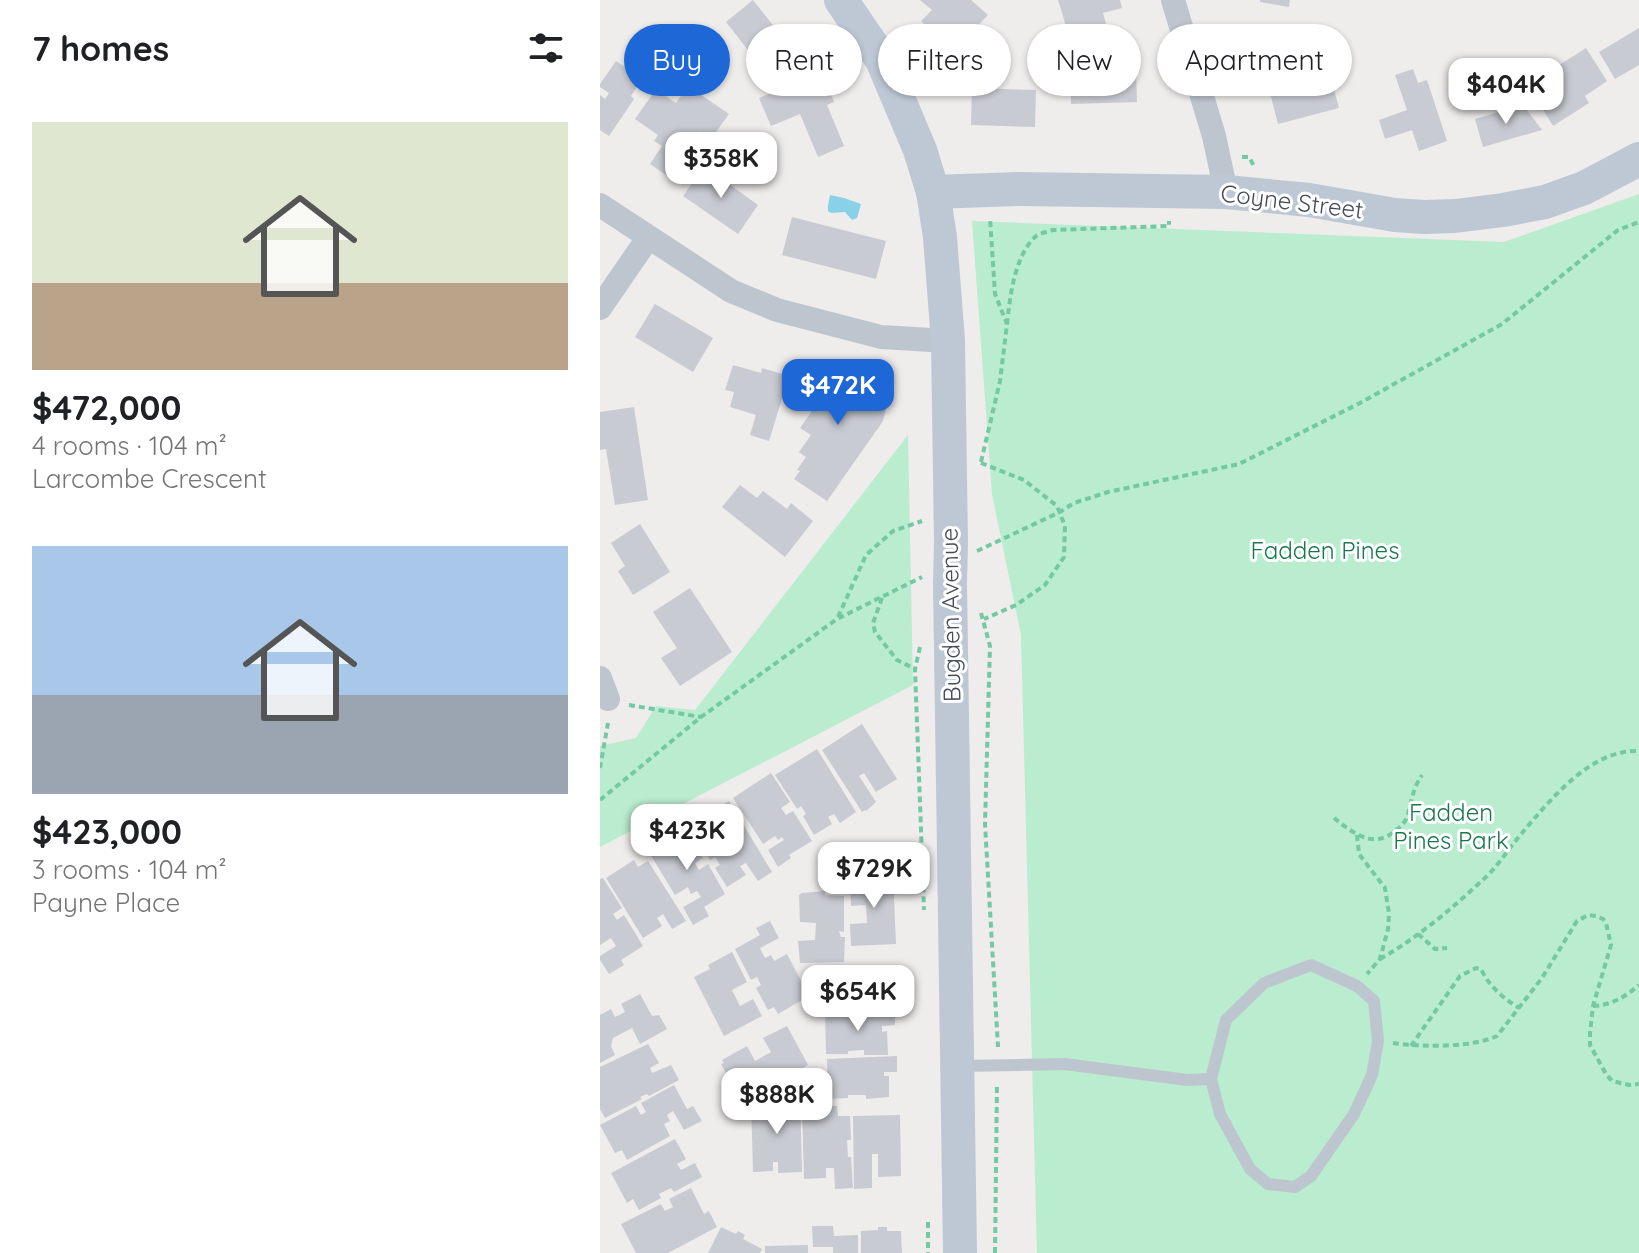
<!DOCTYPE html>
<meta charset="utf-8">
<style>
body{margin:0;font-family:Quicksand,sans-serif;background:#f2f2f2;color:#202124;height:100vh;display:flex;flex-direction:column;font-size:30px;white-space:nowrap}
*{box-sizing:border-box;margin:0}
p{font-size:26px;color:#757577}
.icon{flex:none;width:44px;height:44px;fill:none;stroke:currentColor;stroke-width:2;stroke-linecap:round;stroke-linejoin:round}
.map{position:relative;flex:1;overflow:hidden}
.details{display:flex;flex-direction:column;background:#fff;width:600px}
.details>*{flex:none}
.guide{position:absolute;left:24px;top:24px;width:760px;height:72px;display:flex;gap:16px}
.price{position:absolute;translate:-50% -68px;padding:0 18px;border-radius:16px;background:#fff;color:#222;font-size:26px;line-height:52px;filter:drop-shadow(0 2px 4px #0008)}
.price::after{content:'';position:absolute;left:50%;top:48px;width:24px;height:18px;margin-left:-12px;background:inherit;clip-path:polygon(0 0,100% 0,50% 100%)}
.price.on{background:#1d67d7;color:#fff}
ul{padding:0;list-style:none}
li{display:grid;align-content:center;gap:16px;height:424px;padding:0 32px}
li span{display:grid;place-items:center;height:248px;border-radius:0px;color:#555}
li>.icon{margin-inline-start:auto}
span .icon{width:144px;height:144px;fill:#fffc;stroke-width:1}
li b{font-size:34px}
h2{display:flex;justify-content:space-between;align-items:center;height:96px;padding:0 32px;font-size:34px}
.tag{padding:0 28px;border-radius:36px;background:#fff;box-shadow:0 2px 6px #0004;font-size:28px;line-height:72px}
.tag.on{background:#1d67d7;color:#fff}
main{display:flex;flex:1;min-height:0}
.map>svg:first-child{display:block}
.green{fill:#baeccf}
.water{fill:#88d1e9}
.building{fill:#c8cbd1}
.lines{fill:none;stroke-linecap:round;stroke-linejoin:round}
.path{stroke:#73c9a2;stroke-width:4;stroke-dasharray:6 4;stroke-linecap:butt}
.lane{stroke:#bdc6ce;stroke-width:12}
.street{stroke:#bdc6ce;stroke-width:24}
.secondary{stroke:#bec8d5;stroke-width:34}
.secondary-bridge{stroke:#bec8d5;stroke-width:34}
.labels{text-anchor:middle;stroke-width:6;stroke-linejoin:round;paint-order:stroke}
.street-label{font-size:24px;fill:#454e58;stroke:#fff}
.park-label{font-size:24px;fill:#19774b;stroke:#fff}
</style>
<main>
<section class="details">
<h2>7 homes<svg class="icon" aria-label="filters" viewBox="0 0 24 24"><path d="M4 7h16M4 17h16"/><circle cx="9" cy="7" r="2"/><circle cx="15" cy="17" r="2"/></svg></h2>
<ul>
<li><span style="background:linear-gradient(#dfe7d0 65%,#b9a48a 0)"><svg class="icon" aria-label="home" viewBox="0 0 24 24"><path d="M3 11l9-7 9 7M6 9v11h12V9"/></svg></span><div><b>$472,000</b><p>4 rooms · 104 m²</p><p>Larcombe Crescent</p></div></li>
<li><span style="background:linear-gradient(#a9c7e8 60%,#9aa5b1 0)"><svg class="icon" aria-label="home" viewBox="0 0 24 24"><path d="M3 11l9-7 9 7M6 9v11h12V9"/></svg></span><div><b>$423,000</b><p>3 rooms · 104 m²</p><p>Payne Place</p></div></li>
</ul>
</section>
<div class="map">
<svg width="1039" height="1253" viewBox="0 0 1039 1253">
<rect width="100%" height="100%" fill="#efecec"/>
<g class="green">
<polygon points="1039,194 1039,1253 437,1253 421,635 392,494 372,221 904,242"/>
<polygon points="308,435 313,685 0,847 0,746 36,738 56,706 95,710"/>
</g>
<path class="water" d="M230 195 244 198 261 204 257 218 252 220 245 212C226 213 226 216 230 195Z"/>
<g class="building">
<polygon points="153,0 180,34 188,28 204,49 169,77 126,22"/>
<polygon points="320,0 371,0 388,15 369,35 363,30 349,46 321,21 332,10"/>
<polygon points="458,0 520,0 522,8 503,13 509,35 472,46"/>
<polygon points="660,0 690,0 689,7 660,2"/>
<polygon points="1039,28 1039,65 1015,79 999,52"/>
<polygon points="986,48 1007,81 985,96 989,103 953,126 928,85"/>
<polygon points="725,57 739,108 678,124 667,81 705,71 703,63"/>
<polygon points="16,61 42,79 31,96 34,99 9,136 0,130 0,95 5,99 9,93 0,87 0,84"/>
<polygon points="536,67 537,102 471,104 470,69"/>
<polygon points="813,69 818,83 827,80 847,141 819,151 812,130 785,139 779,120 807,110 795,75"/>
<polygon points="222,72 234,102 227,105 244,146 218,157 200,114 171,126 159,98"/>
<polygon points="88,86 129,114 111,139 100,131 69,177 50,164 62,146 54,141 58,135 35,119 56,89 76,103"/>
<polygon points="372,88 436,90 435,127 371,125"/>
<polygon points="923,105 942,130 883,147 875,119"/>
<polygon points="104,166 158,205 138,234 83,196"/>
<polygon points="192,217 286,241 276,279 182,255"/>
<polygon points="55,304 113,338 93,372 35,337"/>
<polygon points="133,365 161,373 162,368 189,376 169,441 150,435 156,415 130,407 134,392 125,390"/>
<polygon points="206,367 291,388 283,421 227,501 194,479 200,471 197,470 206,457 199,452 211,435 200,428 221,398 199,393"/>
<polygon points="34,407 48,500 15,505 6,449 0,450 0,412"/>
<polygon points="140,485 157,498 163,491 187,509 191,503 213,521 185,557 122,507"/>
<polygon points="40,524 70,572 33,595 18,571 25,566 11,543"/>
<polygon points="90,588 132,652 80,686 61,658 77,648 53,612"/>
<polygon points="262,724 297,779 276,792 264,773 259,776 276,802 266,811 265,810 262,812 222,750"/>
<polygon points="217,749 256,812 240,823 234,814 228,817 232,824 214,835 203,816 206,814 201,806 197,809 175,775"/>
<polygon points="171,773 190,802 181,808 186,815 193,811 212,841 189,855 191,858 178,867 168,850 184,840 182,837 178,840 175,836 163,844 133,798"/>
<polygon points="129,801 172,872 158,881 146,863 140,866 146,875 127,887 115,868 120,865 115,857 110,860 89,825"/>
<polygon points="84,825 103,858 95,863 99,870 108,864 125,894 104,907 109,916 93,925 83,907 101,897 97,891 91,894 88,887 75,895 50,854 61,847 57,841"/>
<polygon points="34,860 38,867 48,861 86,921 72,929 63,914 57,918 62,926 43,938 6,878"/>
<polygon points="265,873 274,873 275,876 293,875 296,944 251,946 250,924 267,923 266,905 251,906 250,877 265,876"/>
<polygon points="3,878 22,908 13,914 17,920 24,915 43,946 21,960 24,965 9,974 0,960 0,956 16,946 11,938 0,945 0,879"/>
<polygon points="225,891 225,895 244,896 244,932 239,931 241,937 245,937 244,962 200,963 198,941 215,940 216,923 200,922 199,895 202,893"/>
<polygon points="170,921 179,938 160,948 165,958 171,955 174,961 187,954 209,996 178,1014 174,1007 168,1010 156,988 161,985 157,977 151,980 135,949 160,935 156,928"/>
<polygon points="132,952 147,982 132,990 140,1006 153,999 162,1016 124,1036 94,977 110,969 108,965"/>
<polygon points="297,966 297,983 280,983 280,988 286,988 286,1009 263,1010 263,1005 247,1005 247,1010 224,1010 223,967"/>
<polygon points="40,994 52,1016 59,1015 67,1029 40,1044 32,1028 13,1038 11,1046 15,1055 0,1063 0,1015 11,1009 15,1017 25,1012 21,1004"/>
<polygon points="295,1012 295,1025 282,1026 282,1032 287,1031 288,1055 264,1055 264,1050 248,1051 248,1054 226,1054 225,1013"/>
<polygon points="187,1026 208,1065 184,1078 179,1069 174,1072 178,1079 145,1097 136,1080 133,1082 128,1073 127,1075 121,1064 124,1063 122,1060 147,1046 155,1061 171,1052 163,1038"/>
<polygon points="48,1044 59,1063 50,1068 52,1073 71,1065 79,1080 49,1096 47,1094 40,1097 42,1099 5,1118 0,1109 0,1067"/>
<polygon points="297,1056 297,1072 284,1072 284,1076 289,1076 289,1097 266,1099 266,1095 248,1095 248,1098 228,1099 227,1059"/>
<polygon points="74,1085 87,1109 93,1106 102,1121 84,1130 73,1111 67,1115 70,1121 64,1124 70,1136 27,1160 22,1150 15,1153 0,1125 36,1106 41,1115 46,1112 41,1103"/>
<polygon points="200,1100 202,1172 178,1173 178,1162 173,1162 173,1171 153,1172 151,1101"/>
<polygon points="237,1106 238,1116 250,1116 251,1140 247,1140 248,1157 251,1157 253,1188 235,1189 234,1168 226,1168 226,1178 204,1179 202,1107"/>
<polygon points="300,1115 301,1176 278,1177 278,1154 272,1154 272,1188 254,1189 253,1116"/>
<polygon points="75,1139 86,1159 77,1164 81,1170 95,1163 102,1177 74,1192 71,1188 59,1194 61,1198 39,1210 33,1199 27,1203 11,1173"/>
<polygon points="91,1188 104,1214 109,1211 117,1227 68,1253 36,1253 21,1224 61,1204 65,1211 73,1207 69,1199"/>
<polygon points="212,1226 233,1226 234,1236 258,1235 258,1253 233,1253 233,1247 213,1247"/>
<polygon points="121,1227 136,1234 138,1231 145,1235 143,1239 162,1249 160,1253 108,1253"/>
<polygon points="278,1227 287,1227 287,1231 301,1231 302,1253 261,1253 261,1231 278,1230"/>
<polygon points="208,1245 208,1253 165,1253 165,1246"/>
</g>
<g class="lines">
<g class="path">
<polyline points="642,157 649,157 655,168"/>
<path d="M407 324C410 298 414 257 435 237 439 233 447 232 453 230L569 226V221"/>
<polyline points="381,462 400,381 407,324 395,294 390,218"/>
<polyline points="381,463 424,480 457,506 465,526 464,557 445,585 416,605 384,619"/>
<polyline points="377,551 460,512 474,503 508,492 639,464 760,403 902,324 1018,230 1039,222"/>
<polyline points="282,598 273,623 275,632 297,660 315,669"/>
<polyline points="381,613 390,646 385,824 398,1047"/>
<polyline points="238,617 266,555 293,531 322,521"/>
<polyline points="320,647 315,669 324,910"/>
<polyline points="29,705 101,717"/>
<polyline points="0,768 8,723"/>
<polyline points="0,800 101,717 237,619 322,577"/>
<path d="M734 818C752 832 773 850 795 831 800 827 805 823 807 817 812 801 812 790 822 775"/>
<polyline points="757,835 759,854 785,888 789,914 788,929 780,959 767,974"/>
<polyline points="818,934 835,949 847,948"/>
<path d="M780 959C819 937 855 906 887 876 900 863 910 847 922 833 951 799 991 749 1039 751"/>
<path d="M993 1006C1012 1005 1025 997 1039 985"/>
<path d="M793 1043C821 1047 871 1048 897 1036L942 978 977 921 988 915 996 916 1003 919 1006 923 1011 945 993 1006 990 1033V1045L1006 1074 1012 1081 1029 1085 1039 1084"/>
<path d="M811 1046 860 976 876 968 881 969C889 986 903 998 919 1008"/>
<polyline points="328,1222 328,1253"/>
<polyline points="395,1253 397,1083"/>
</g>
<polyline class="lane" points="360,1066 465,1064 587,1080 611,1079 626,1020 664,983 711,965 757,986 774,1001 778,1041 772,1075 754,1114 711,1176 695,1187 668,1184 650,1169 620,1114 611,1079"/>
<g class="street">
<polyline points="573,0 614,136 626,192"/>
<polyline points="0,205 131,291 177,310 281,337 348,341"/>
<polyline points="0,308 48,238"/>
<polyline points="0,678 8,699"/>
</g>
<g class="secondary">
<polyline points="241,0 282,60 320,150 333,192 340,237 348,341 351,542"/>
<polyline points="333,192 419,189 626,192 709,200 795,215 824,217 855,216 903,210 945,202 984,188 1039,159"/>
<polyline points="350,584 360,1253"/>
</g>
<polyline class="secondary-bridge" points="350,584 351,542"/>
</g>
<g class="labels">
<g class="street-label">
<text transform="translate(692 202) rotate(7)" y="8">Coyne Street</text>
<text transform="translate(351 615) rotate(-91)" y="8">Bugden Avenue</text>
</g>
<g class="park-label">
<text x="725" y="559">Fadden Pines</text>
<text x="851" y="821">Fadden<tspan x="851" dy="28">Pines Park</tspan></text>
</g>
</g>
</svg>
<b class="price" style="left:906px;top:126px">$404K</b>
<b class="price" style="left:121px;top:200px">$358K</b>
<b class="price on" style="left:238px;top:427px">$472K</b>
<b class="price" style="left:87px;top:872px">$423K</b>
<b class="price" style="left:274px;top:910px">$729K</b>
<b class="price" style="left:258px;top:1033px">$654K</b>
<b class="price" style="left:177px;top:1136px">$888K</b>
<div class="guide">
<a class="tag on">Buy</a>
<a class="tag">Rent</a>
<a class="tag">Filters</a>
<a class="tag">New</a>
<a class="tag">Apartment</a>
</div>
</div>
</main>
